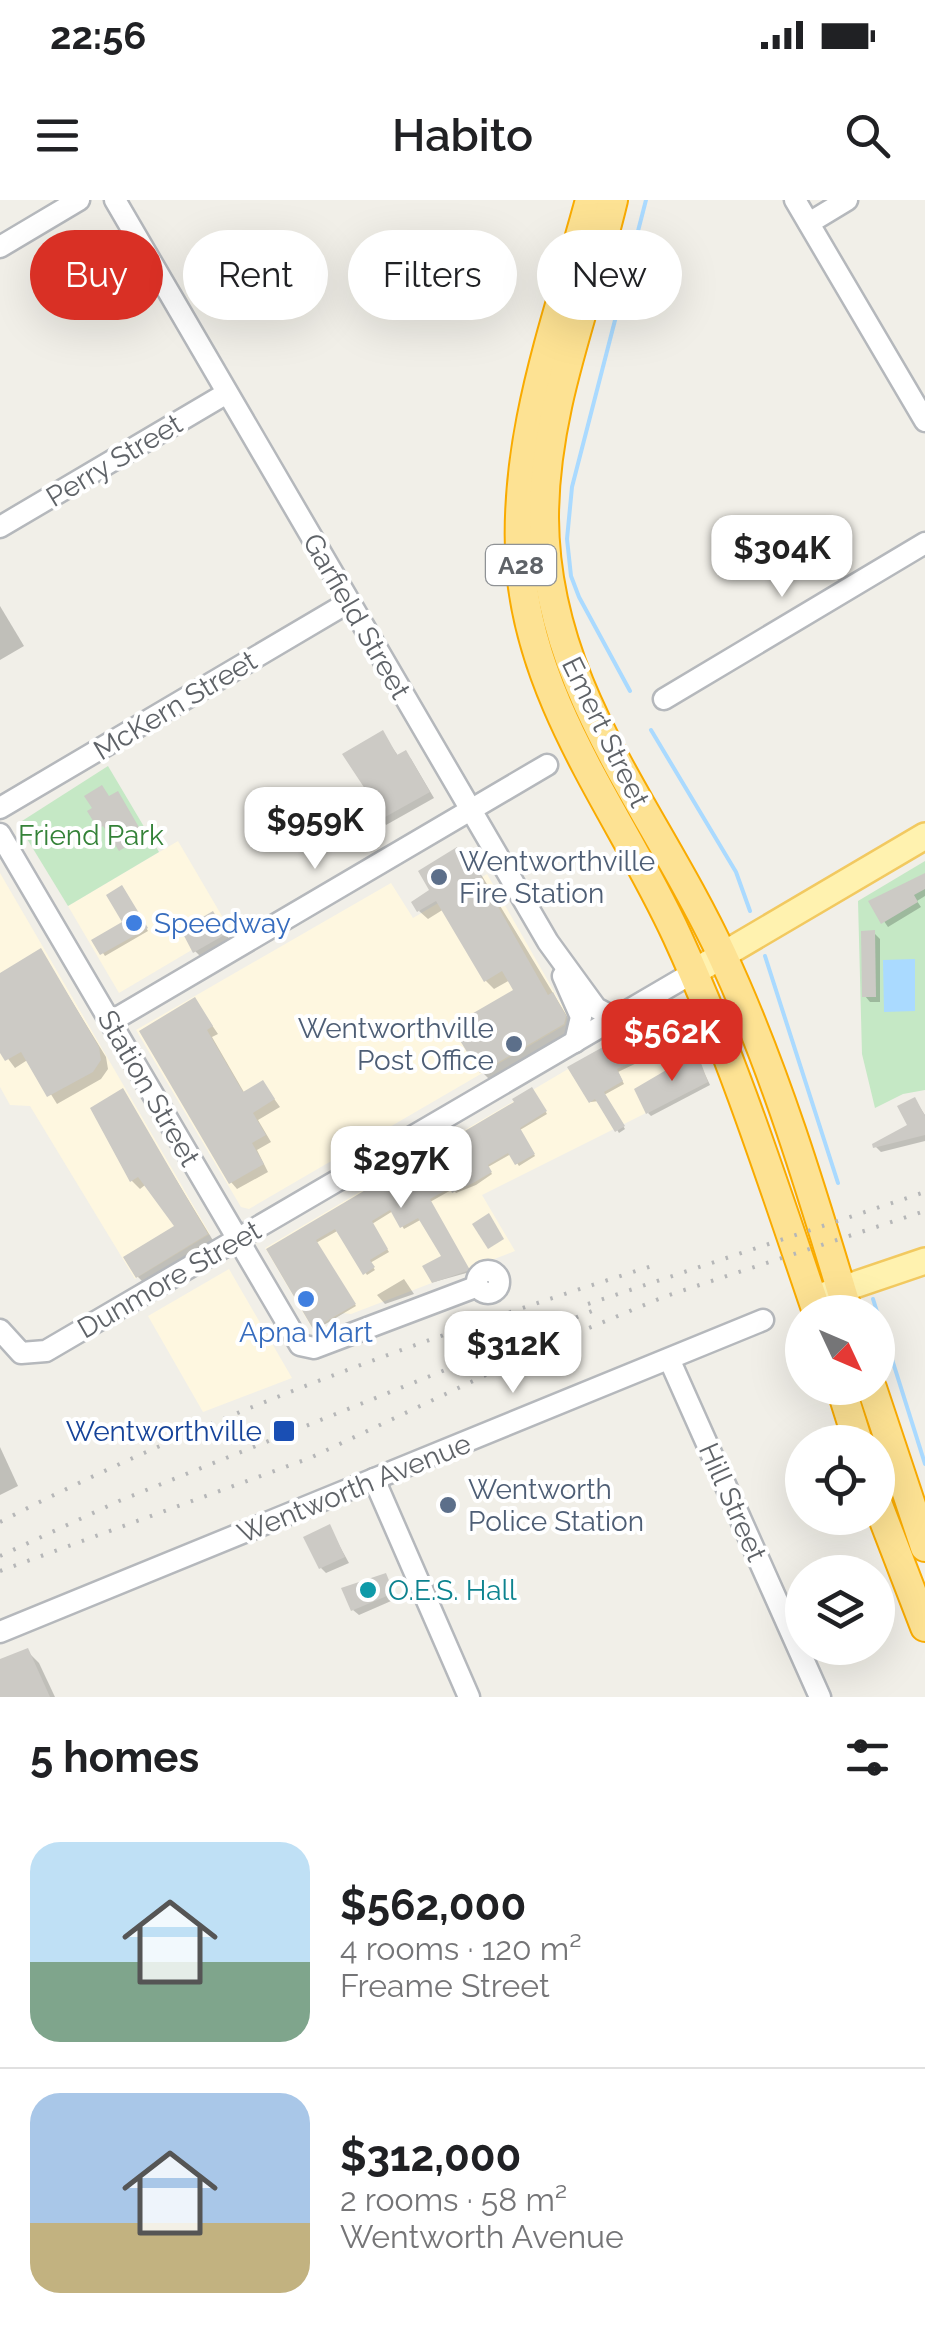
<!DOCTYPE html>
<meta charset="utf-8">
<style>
body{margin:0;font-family:Raleway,sans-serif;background:#f2f2f2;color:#202124;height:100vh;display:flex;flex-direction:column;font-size:38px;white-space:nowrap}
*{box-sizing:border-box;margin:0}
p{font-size:32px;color:#757577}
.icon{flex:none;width:55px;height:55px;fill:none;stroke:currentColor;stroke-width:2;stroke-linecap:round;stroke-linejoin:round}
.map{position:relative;height:1497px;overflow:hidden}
.details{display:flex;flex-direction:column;background:#fff;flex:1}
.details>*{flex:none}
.top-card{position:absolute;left:30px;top:30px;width:865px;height:90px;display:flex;gap:20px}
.needle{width:65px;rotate:134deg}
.controls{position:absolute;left:785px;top:1095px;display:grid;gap:20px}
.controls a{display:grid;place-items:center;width:110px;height:110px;border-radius:50%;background:#fff;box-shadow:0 10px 40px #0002;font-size:50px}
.price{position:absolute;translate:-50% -85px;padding:0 22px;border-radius:20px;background:#fff;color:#222;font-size:32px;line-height:65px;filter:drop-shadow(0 2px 5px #0008)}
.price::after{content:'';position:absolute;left:50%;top:60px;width:30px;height:22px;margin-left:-15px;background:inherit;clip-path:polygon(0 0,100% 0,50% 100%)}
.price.active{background:#d93025;color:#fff}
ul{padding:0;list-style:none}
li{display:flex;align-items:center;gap:30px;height:250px;padding:0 30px}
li+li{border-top:2px solid #e0e0e0}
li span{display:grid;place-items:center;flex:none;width:280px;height:200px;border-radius:30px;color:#555}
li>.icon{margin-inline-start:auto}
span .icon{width:120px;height:120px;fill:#fffc;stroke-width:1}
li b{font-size:42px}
h2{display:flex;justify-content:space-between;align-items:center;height:120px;padding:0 30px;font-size:42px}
.tag{padding:0 35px;border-radius:45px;background:#fff;box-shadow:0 10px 40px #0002;font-size:35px;line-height:90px}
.tag.active{background:#d93025;color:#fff}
.status{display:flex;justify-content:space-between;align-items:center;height:70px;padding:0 50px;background:#fff;direction:ltr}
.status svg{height:28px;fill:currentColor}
header{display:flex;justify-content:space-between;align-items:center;height:130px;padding:0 30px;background:#fff;font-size:45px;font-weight:600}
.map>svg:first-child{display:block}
.commercial{fill:#fef7e0}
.green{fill:#c5e8c5}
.water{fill:#aadaff}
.shadow{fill:#0003}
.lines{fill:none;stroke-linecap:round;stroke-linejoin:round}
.stream{stroke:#aadaff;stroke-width:4}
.building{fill:#cccac5}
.minor-casing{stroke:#b5b8bc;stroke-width:25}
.major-casing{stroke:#f2c960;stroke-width:30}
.highway-casing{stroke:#f9ab00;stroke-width:32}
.minor{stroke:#fff;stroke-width:20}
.major{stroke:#fff2af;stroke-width:25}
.highway{stroke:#fde293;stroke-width:28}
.rail{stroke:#b6b7b8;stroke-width:4;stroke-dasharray:2.5 12;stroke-linecap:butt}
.service-dot{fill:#5c6f8a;stroke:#fff;stroke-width:4}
.shop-dot{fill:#3f7fe0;stroke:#fff;stroke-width:4}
.transit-dot{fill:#1a4fb4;stroke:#fff;stroke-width:4}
.culture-dot{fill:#0f9aa8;stroke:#fff;stroke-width:4}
.labels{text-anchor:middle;stroke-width:8;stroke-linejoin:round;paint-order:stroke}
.shield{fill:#fff;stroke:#8f9295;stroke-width:2.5}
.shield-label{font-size:25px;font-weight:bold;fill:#5f6368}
.street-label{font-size:28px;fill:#5f6368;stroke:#fff}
.park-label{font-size:28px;fill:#348238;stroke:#fff}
.service-label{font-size:28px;fill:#4e5e75;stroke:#fff;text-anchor:start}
.shop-label{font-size:28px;fill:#366cbe;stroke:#fff;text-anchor:start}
.transit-label{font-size:28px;fill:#164399;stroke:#fff;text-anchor:end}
.culture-label{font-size:28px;fill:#0d838f;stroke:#fff;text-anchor:start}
</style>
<div class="status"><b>22:56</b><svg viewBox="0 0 49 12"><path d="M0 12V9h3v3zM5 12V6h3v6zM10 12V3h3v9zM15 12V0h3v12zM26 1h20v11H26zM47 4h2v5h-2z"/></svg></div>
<header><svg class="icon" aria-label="menu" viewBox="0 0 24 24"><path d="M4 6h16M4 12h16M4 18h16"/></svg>Habito<svg class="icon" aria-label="search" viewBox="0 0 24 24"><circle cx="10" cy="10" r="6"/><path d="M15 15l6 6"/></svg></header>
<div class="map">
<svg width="925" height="1497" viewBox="0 0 925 1497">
<rect width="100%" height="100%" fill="#f1efe8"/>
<g class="commercial">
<polygon points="178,641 229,728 119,793 68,706"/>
<polygon points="0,673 210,1034 135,1079 30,906 10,905 0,887"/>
<polygon points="487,674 567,814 565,825 249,1009 241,1007 136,830 391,683 413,718"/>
<polygon points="673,807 682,810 708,882 482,995 515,1051 351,1114 343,1113 313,1130 265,1048"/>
<polygon points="229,1069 292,1178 203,1212 148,1116"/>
</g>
<g class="green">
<polygon points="108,566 159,652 68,706 21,629 22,621"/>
<polygon points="925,661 925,890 903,894 875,908 862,854 858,701"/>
</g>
<polygon class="water" points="915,759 915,811 884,812 883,760"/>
<g class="shadow">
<polygon points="0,406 24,446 0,460"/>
<polygon points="382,533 399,557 405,553 411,559 434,598 386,625 374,608 379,605"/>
<polygon points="457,650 482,676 573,826 571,832 490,880 482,872 516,791 510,780 494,789 486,781 444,709 428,719 419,711"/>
<polygon points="925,676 925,696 917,701 921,707 888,727 871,702"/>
<polygon points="124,690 148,731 105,756 95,741 125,723"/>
<polygon points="213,714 230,740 201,757 195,751"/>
<polygon points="874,733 880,739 880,802 870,802 865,796"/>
<polygon points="41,751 106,857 108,869 101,879 57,904 29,859 15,868 0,848 0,776"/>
<polygon points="195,800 218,834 212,837 245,894 263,883 280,907 258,920 271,942 257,950 268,972 237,989 231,982"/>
<polygon points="683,816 691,837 618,872 624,884 604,895 625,929 619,933 599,901 591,902 571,868"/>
<polygon points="696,855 710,885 651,916 648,913"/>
<polygon points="122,891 214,1042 145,1084 137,1076 178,1027 145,985 140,989 132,981 93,909"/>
<polygon points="534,892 547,914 520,930 535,956 519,966 511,954 488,967 492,974 476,985 456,993 453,989 430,1002 470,1072 434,1082 444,1057 422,1019 404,1029 393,1011 372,1024 389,1052 370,1063 375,1070 367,1075 339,1030 316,1043 356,1106 317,1129 269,1050"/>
<polygon points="915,900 925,915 925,941 881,952 875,946 911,926"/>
<polygon points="404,1079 414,1094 385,1104 377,1095"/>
<polygon points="0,1247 18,1286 0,1295"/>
<polygon points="329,1327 349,1363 326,1373 321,1368"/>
<polygon points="386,1376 398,1398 359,1415 353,1410"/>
<polygon points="27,1451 39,1463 55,1497 0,1497 0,1462"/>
</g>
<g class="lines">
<g class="stream">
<polyline points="630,491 579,397 571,376 567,339 572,287 646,0"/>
<polyline points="651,530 736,672 750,711"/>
<polyline points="765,756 838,983"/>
<polyline points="873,1099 925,1264"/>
</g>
</g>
<g class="building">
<polygon points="383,530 397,555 406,550 430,592 378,621 370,607 375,604 342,554"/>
<polygon points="102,585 109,596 118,591 144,636 119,651 103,626 98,629 87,611 92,608 84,596"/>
<polygon points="457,647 469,667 474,664 548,795 553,792 566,816 564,824 480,873 451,826 513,790 502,771 484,782 436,701 417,712 411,702 429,690 418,671"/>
<polygon points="925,673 925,689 914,695 918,702 881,724 868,701"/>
<polygon points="122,685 148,728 100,755 91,740 122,722 106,695"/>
<polygon points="213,711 226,734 193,753 181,730"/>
<polygon points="875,730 876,797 862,797 861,731"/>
<polygon points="41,748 99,847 101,860 93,872 47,897 21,852 5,861 0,853 0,773"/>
<polygon points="195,797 213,826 207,830 243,892 263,880 275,899 253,913 266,935 252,943 264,964 229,984 139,831"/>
<polygon points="673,808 682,811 690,834 617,869 623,881 604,892 625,926 615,932 595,899 589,903 567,867"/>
<polygon points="697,852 708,882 646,914 634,889"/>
<polygon points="532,887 547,911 520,928 535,954 515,965 508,953 488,965 492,972 473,983 452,993 450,988 430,999 470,1070 432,1083 422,1066 441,1056 418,1018 400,1028 390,1010 372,1021 388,1049 370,1060 375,1067 363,1075 335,1029 316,1040 356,1104 313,1129 266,1049 514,902 512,899"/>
<polygon points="123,888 208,1034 136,1078 123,1057 174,1026 138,977 130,982 90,908"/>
<polygon points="915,897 925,916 925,935 873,948 872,944 907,925 897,906"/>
<polygon points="489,1013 504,1039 488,1049 472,1024"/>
<polygon points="330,1324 345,1357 319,1369 303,1337"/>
<polygon points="386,1373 394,1393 351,1411 341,1388"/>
<polygon points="28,1448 50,1497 0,1497 0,1459"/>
</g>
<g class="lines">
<g class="minor-casing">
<g id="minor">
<polyline points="115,0 548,742 596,808 615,818"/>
<polyline points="795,0 925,221"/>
<polyline points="809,23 847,0"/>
<polyline points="0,47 79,0"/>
<polyline points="0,327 227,193"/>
<polyline points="664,499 925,343"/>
<polyline points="0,608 349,402"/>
<polyline points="0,634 300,1145 314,1148 478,1086"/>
<polyline points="563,776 581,817 575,842"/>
<polyline points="110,822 547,565"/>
<circle cx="488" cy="1082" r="11"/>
<polyline points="0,1130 21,1153 46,1151 694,772"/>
<polyline points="670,1161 820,1497"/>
<polyline points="374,1279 469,1497"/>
<polyline points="0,1432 763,1120"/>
</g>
</g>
<g class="major-casing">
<g id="major">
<polyline points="694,772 925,636"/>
<polyline points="813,1099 925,1061"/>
</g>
</g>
<g class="highway-casing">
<g id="highway">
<path d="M590 0C557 123 511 239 521 370 533 507 622 616 677 736 733 858 774 986 817 1112"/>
<path d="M613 0C588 106 544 207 544 318 545 488 654 608 722 755 775 869 812 992 848 1112"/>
<polyline points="841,1188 858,1242"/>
<polyline points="872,1188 925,1347"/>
<polyline points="878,1305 925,1427"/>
</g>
</g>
<use href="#minor" class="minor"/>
<use href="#major" class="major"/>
<use href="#highway" class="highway"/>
<g class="rail">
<polyline points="588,1104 925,992"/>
<path d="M0 1322C210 1214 430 1136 655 1065"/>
<polyline points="0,1356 119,1301 602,1107"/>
<polyline points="0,1371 310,1258 560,1140 666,1096 925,1011"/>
</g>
</g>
<g class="service-dot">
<circle cx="439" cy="677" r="10"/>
<circle cx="514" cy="844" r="10"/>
<circle cx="448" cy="1305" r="10"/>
</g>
<g class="shop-dot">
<circle cx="134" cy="723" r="10"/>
<circle cx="306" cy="1099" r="10"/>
</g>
<rect class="transit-dot" x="272" y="1219" width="24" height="24" rx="5"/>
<circle class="culture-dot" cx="368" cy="1390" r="10"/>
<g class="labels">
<rect class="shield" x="486" y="345" width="70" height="40" rx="8"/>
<g class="shield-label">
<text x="521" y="374">A28</text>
</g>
<g class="street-label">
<text transform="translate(114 260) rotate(-31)" y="10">Perry Street</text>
<text transform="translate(357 416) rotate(60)" y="10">Garfield Street</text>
<text transform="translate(175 505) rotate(-31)" y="10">McKern Street</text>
<text transform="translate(606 532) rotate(64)" y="10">Emert Street</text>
<text transform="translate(149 888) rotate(60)" y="10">Station Street</text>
<text transform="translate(169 1079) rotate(-30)" y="10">Dunmore Street</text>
<text transform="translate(354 1288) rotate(-22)" y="10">Wentworth Avenue</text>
<text transform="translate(733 1302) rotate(66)" y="10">Hill Street</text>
</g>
<g class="park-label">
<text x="91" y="645">Friend Park</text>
</g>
<g class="service-label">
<text x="459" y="671">Wentworthville<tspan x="459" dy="32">Fire Station</tspan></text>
<text x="494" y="838" text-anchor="end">Wentworthville<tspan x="494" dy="32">Post Office</tspan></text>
<text x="468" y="1299">Wentworth<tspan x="468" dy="32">Police Station</tspan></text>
</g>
<g class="shop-label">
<text x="154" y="733">Speedway</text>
<text x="306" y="1142" text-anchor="middle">Apna Mart</text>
</g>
<g class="transit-label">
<text x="262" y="1241">Wentworthville</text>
</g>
<g class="culture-label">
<text x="388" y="1400">O.E.S. Hall</text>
</g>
</g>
</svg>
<div class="controls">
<a><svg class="needle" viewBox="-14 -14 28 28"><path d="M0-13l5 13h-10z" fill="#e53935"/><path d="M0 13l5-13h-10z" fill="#757577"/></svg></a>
<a><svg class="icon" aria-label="locate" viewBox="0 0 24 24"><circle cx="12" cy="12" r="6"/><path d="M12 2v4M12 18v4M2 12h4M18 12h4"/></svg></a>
<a><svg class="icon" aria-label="layers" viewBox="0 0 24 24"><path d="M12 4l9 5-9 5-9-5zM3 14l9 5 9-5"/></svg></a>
</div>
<b class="price" style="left:782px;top:400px">$304K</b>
<b class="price" style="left:315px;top:672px">$959K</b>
<b class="price active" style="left:672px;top:884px">$562K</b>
<b class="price" style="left:401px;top:1011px">$297K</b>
<b class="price" style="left:513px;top:1196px">$312K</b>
<div class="top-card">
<a class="tag active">Buy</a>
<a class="tag">Rent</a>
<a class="tag">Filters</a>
<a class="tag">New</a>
</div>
</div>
<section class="details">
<h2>5 homes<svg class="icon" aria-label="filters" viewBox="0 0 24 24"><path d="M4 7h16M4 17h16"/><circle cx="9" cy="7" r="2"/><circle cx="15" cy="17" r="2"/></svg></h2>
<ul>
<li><span style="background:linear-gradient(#bfe0f5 60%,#7fa58c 0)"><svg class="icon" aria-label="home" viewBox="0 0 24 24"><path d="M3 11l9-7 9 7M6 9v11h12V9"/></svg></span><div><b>$562,000</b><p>4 rooms · 120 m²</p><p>Freame Street</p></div></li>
<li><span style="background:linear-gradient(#a9c7e8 65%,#c2b280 0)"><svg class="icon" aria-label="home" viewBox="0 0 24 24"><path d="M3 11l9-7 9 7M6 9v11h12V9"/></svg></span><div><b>$312,000</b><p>2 rooms · 58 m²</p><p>Wentworth Avenue</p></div></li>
</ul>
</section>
